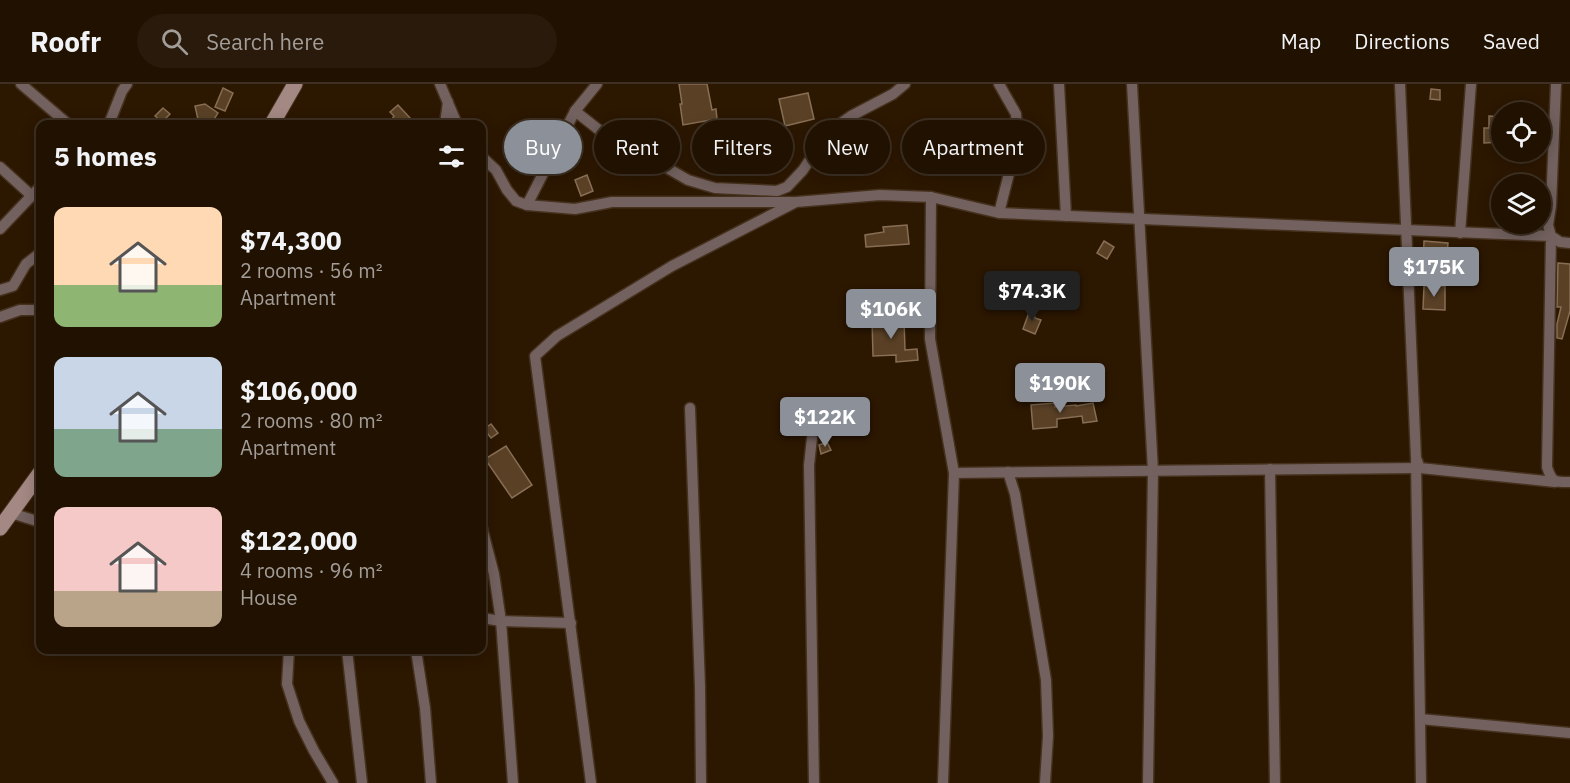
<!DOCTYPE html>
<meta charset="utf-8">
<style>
body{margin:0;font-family:"IBM Plex Sans",sans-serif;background:#291a0b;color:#f1f3f6;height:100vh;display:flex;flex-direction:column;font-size:22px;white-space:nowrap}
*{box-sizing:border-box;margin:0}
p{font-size:20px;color:#a29d99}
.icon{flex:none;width:33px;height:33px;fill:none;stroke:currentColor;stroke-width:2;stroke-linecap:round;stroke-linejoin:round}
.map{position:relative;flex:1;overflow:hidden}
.drawer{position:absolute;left:36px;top:36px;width:450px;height:534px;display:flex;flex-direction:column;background:#211101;border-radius:12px;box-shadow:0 3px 15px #0003,0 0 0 2px #3e3123}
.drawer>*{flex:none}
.guide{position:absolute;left:504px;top:36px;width:570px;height:54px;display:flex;gap:12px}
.tools{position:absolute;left:1491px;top:18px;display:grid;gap:12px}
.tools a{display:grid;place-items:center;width:60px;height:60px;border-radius:50%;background:#211101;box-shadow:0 3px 15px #0003,0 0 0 2px #3e3123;font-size:30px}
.price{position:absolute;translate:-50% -51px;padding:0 14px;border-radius:6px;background:#8c9099;color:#fff;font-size:20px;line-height:39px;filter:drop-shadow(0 2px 3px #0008)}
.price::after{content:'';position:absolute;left:50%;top:36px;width:18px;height:14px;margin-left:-9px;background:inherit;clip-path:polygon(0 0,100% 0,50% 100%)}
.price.selected{background:#222;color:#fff}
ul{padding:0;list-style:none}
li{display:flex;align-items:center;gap:18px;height:150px;padding:0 18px}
li span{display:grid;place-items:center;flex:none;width:168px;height:120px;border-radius:12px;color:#555}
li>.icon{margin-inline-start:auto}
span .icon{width:72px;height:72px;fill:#fffc;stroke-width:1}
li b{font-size:26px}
h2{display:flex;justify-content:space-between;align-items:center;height:72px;padding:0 18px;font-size:26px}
.tag{padding:0 21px;border-radius:27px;background:#211101;box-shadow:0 3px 15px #0003,0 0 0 2px #3e3123;font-size:21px;line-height:54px}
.tag.selected{background:#8c9099;color:#fff}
header{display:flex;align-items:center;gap:36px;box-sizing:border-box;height:84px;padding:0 30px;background:#211101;border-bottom:2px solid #3e3123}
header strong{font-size:28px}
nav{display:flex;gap:33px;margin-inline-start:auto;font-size:21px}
.search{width:420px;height:54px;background:#291a0b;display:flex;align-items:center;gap:15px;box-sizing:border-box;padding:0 21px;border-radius:33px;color:#a29d99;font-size:22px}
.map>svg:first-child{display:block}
.building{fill:#5a4126;stroke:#876e54;stroke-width:1.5}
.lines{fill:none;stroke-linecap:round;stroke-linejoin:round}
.minor-casing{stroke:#45311d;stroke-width:13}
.secondary-casing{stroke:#45311d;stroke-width:17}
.minor{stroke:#72615e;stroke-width:10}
.secondary{stroke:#a38883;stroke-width:15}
</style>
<header>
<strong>Roofr</strong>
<div class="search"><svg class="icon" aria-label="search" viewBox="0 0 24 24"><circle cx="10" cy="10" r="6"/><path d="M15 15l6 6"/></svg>Search here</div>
<nav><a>Map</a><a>Directions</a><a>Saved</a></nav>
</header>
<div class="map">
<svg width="1570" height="699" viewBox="0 0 1570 699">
<rect width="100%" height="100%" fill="#2c1701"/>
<g class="building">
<polygon points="679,0 707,0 712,26 716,25 717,35 683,41 680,20 682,20"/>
<polygon points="223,4 233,9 225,27 215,23"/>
<polygon points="1431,5 1440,6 1440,16 1430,15"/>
<polygon points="808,9 814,35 785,42 779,15"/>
<polygon points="205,20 218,29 213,37 210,35 199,40 195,22"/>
<polygon points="398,21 411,35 389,40 394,32 390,28"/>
<polygon points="163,24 170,30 162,38 155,32"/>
<polygon points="1489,32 1502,33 1502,58 1484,59 1484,44 1489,44"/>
<polygon points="587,91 593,107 581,112 575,96"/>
<polygon points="907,141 909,160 866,163 865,151 884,148 883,143"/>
<polygon points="1104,157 1114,163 1107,175 1097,169"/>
<polygon points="1424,157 1448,159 1446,184 1423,183"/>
<polygon points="1558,179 1570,180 1570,227 1562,255 1557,254 1557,240 1561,223 1557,223"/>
<polygon points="1424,202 1445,202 1445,226 1423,225"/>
<polygon points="1032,220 1035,234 1041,236 1035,250 1023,245"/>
<polygon points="904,235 905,266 917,265 918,276 896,278 896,271 873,272 872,236"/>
<polygon points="1055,319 1055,323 1076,321 1076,322 1093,319 1097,337 1083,339 1082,332 1057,335 1057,343 1033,345 1031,321"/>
<polygon points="491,340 498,349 491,354 484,345"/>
<polygon points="827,358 831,366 821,370 819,361"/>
<polygon points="506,362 532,401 512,414 485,375"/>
</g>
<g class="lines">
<g class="minor-casing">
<g id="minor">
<polyline points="21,0 68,40"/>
<polyline points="440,0 457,40"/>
<polyline points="999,0 1016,30 1018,54 999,129"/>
<polyline points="1059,0 1066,132"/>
<polyline points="1132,0 1153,387 1148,699"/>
<polyline points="1400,0 1416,374 1420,384 1555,398"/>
<polyline points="1556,0 1551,122 1548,141 1551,152 1560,158 1570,159"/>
<polyline points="575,27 599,46 629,62 688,96 715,104 777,107 787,103 803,86 828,48 851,32 893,10 905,0"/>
<polyline points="109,40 122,7 127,0"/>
<polyline points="445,40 448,18"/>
<polyline points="482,73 496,86 507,106 516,117 527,121 575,125 612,118 793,118"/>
<polyline points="0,83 32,112"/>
<polyline points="931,113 930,255 954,389 943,699"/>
<polyline points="527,121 575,27 597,0"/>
<polyline points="0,145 40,103"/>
<polyline points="1460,149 1471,0"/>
<polyline points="0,206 13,202 26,180 40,169"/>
<polyline points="0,233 20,226 40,226"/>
<polyline points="690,324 700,603 701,699"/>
<polyline points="812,354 809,381 814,699"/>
<polyline points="1416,377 1421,699"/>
<polyline points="1270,385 1275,699"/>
<polyline points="1008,388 1015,410 1046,596 1048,652 1045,699"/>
<polyline points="954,389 1420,384"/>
<polyline points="11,429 40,438"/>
<polyline points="482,444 494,490 501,537 513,699"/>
<polyline points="482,534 501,537 571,539"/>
<polyline points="289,566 287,600 299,637 314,667 333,699"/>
<polyline points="347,566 362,699"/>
<polyline points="416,566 425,624 431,699"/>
<polyline points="1420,635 1570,649"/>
<path d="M591 699 535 272 557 252 672 182 796 118 880 111 931 113 999 129 1551 152 1547 383C1552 399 1555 398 1570 398"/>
</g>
</g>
<g class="secondary-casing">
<g id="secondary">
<polyline points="272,40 295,0"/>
<polyline points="0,444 40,389"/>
</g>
</g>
<use href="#minor" class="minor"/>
<use href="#secondary" class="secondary"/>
</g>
</svg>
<div class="tools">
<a><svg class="icon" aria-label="locate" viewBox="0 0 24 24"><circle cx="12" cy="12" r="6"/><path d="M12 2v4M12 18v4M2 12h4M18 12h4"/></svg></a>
<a><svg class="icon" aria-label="layers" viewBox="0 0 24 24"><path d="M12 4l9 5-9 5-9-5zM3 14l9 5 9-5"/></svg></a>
</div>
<b class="price" style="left:1434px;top:214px">$175K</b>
<b class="price selected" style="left:1032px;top:238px">$74.3K</b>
<b class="price" style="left:891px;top:256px">$106K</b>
<b class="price" style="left:1060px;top:330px">$190K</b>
<b class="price" style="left:825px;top:364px">$122K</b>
<div class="guide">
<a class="tag selected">Buy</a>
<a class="tag">Rent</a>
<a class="tag">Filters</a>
<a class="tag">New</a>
<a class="tag">Apartment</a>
</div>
<section class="drawer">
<h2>5 homes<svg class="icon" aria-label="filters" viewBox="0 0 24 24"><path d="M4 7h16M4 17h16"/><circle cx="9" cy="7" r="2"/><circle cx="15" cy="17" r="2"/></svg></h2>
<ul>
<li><span style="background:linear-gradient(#ffd9b3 65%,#8fb573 0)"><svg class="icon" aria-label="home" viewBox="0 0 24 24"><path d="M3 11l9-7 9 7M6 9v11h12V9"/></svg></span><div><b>$74,300</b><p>2 rooms · 56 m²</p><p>Apartment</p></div></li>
<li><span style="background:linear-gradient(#c9d6e8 60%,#7fa58c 0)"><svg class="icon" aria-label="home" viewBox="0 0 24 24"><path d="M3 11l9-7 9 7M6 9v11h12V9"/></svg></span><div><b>$106,000</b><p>2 rooms · 80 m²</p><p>Apartment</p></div></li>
<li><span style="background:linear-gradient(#f6c9c9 70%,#b9a48a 0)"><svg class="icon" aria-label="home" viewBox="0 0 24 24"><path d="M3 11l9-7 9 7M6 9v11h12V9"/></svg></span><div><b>$122,000</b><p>4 rooms · 96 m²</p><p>House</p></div></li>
</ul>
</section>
</div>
